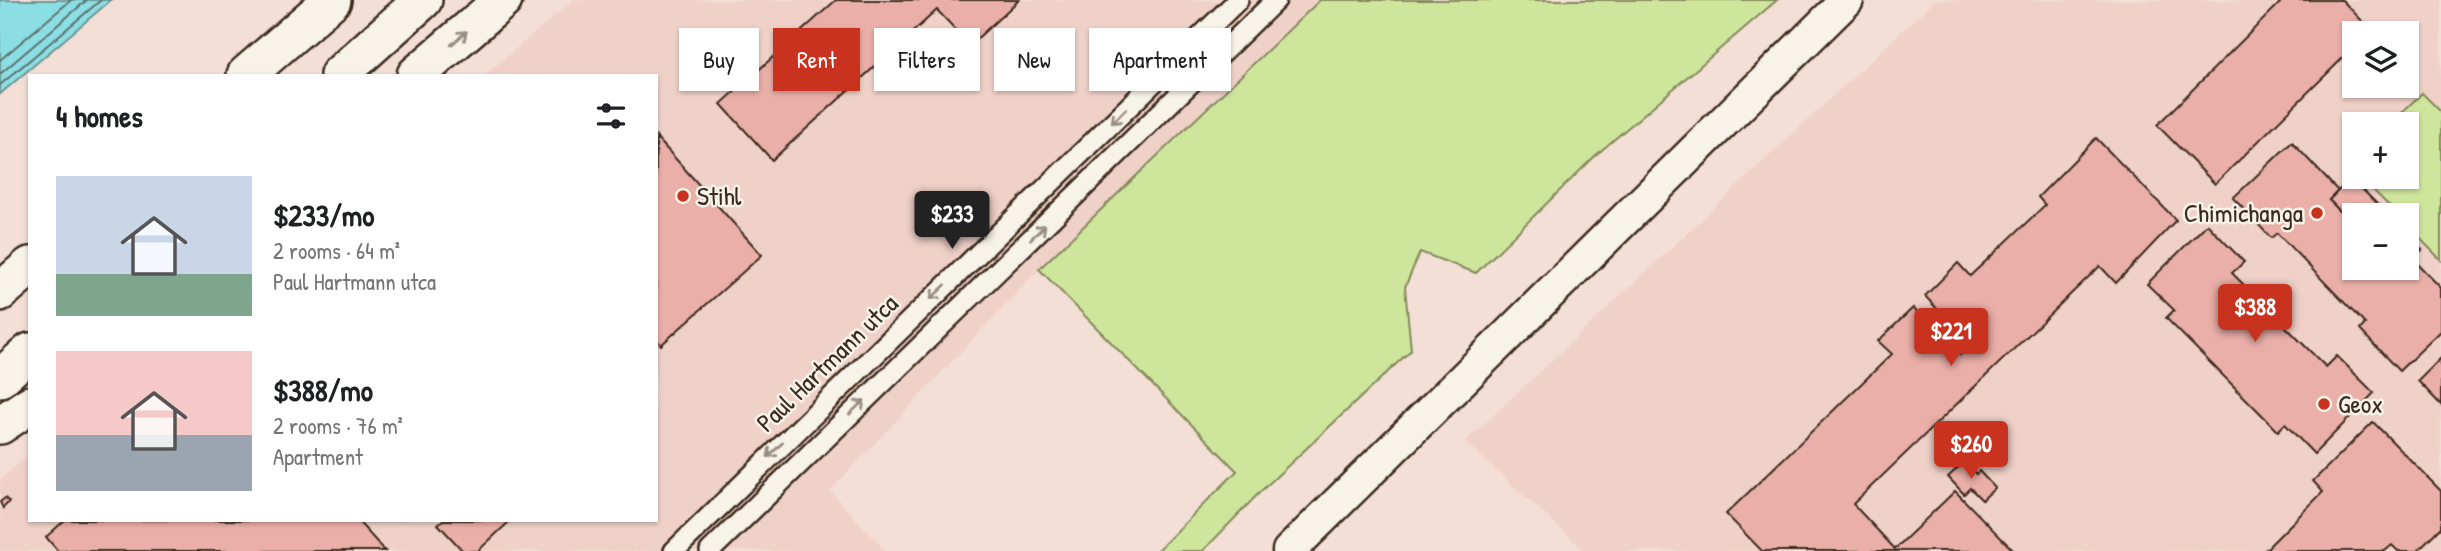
<!DOCTYPE html>
<meta charset="utf-8">
<style>
body{margin:0;font-family:"Patrick Hand",sans-serif;background:#f6f6f6;color:#202124;height:100vh;display:flex;flex-direction:column;font-size:26px;white-space:nowrap}
*{box-sizing:border-box;margin:0}
p{font-size:23px;color:#757577}
.icon{flex:none;width:38px;height:38px;fill:none;stroke:currentColor;stroke-width:2;stroke-linecap:round;stroke-linejoin:round}
.map{position:relative;flex:1;overflow:hidden}
.side{position:absolute;left:28px;top:74px;width:630px;height:448px;display:flex;flex-direction:column;background:#fff;border-radius:0px;box-shadow:0 2px 5px #0004}
.side>*{flex:none}
.hud{position:absolute;left:679px;top:28px;width:665px;height:63px;display:flex;gap:14px}
.controls{position:absolute;left:2342px;top:21px;display:grid;gap:14px}
.controls a{display:grid;place-items:center;width:77px;height:77px;border-radius:0px;background:#fff;box-shadow:0 2px 5px #0004;font-size:35px}
.price{position:absolute;translate:-50% -60px;padding:0 16px;border-radius:7px;background:#c8321e;color:#fff;font-size:23px;line-height:46px;filter:drop-shadow(0 2px 4px #0008)}
.price::after{content:'';position:absolute;left:50%;top:42px;width:21px;height:16px;margin-left:-10px;background:inherit;clip-path:polygon(0 0,100% 0,50% 100%)}
.price.on{background:#222;color:#fff}
ul{padding:0;list-style:none}
li{display:flex;align-items:center;gap:21px;height:175px;padding:0 28px}
li span{display:grid;place-items:center;flex:none;width:196px;height:140px;border-radius:0px;color:#555}
li>.icon{margin-inline-start:auto}
span .icon{width:84px;height:84px;fill:#fffc;stroke-width:1}
li b{font-size:30px}
h2{display:flex;justify-content:space-between;align-items:center;height:84px;padding:0 28px;font-size:30px}
.chip{padding:0 24px;border-radius:0px;background:#fff;box-shadow:0 2px 5px #0004;font-size:24px;line-height:63px}
.chip.on{background:#c8321e;color:#fff}
.map>svg:first-child{display:block}
.built{fill:#f0d1c8;fill-rule:evenodd}
.green{fill:#cee69c;stroke:#84885d;stroke-width:2}
.water{fill:#8cdee5;stroke:#6c9695;stroke-width:2}
.lines{fill:none;stroke-linecap:round;stroke-linejoin:round}
.shore{stroke:#5b726e;stroke-width:2}
.building{fill:#eaafa8;stroke:#3b2a1e;stroke-width:2}
.minor-casing{stroke:#3b2a1e;stroke-width:24}
.primary-casing{stroke:#3b2a1e;stroke-width:37}
.motorway-casing{stroke:#3b2a1e;stroke-width:42}
.minor{stroke:#f7f3e8;stroke-width:19}
.primary{stroke:#f7f3e8;stroke-width:32}
.motorway{stroke:#f7f3e8;stroke-width:37}
.oneway{stroke:#998e83}
.poi-dot{fill:#c8321e;stroke:#f7f3e8;stroke-width:2.5}
.labels{text-anchor:middle;stroke-width:5;stroke-linejoin:round;paint-order:stroke}
.poi-label{font-size:26px;fill:#3b2a1e;stroke:#f7f3e8;text-anchor:start}
.street-label{font-size:26px;fill:#3b2a1e;stroke:#f7f3e8}
</style>
<div class="map">
<svg width="2441" height="551" viewBox="0 0 2441 551">
<rect width="100%" height="100%" fill="#f3dfd5"/>
<filter id="ink" filterUnits="userSpaceOnUse"><feTurbulence type="fractalNoise" baseFrequency=".0143" numOctaves="2"/><feDisplacementMap in="SourceGraphic" scale="14" xChannelSelector="R" yChannelSelector="G"/><feConvolveMatrix kernelMatrix="1 2 1 2 8 2 1 2 1" color-interpolation-filters="sRGB"/></filter>
<g filter="url(#ink)">
<g class="built">
<polygon points="573,0 1320,0 1039,269 830,491 886,551 0,551 0,479 30,454 30,520 656,520 656,75 485,75"/>
<path d="M1935 0H2441V551H1585L1465 442ZM2354 33H2406V86H2354ZM2354 124H2406V177H2354ZM2354 215H2406V268H2354Z"/>
</g>
<g class="green">
<polygon points="1320,0 1777,0 1596,155 1476,273 1420,252 1405,287 1411,350 1260,492 1203,551 1157,551 1237,471 1039,269"/>
<polygon points="2422,93 2441,112 2441,260 2406,224 2406,215 2398,215 2360,177 2406,177 2406,124 2390,124"/>
</g>
<polygon class="water" points="0,0 111,0 0,94"/>
<g class="lines">
<g class="shore">
<polyline points="0,60 71,0"/>
<polyline points="0,74 87,0"/>
<polyline points="0,85 101,0"/>
</g>
</g>
<g class="building">
<polygon points="836,0 1019,0 970,45 937,10 772,160 721,104"/>
<polygon points="2277,0 2342,0 2371,30 2368,33 2354,33 2354,47 2215,184 2157,125 2280,3"/>
<polygon points="656,137 762,255 661,345 656,339"/>
<polygon points="2096,138 2176,220 2116,283 2100,266 1853,504 1895,549 1955,491 2014,551 1762,551 1726,514 1892,354 1878,341 1913,308 1960,355 1971,345 1925,296 1958,263 1970,276 2045,205 2038,197"/>
<polygon points="2292,142 2338,191 2329,200 2354,225 2354,268 2395,268 2399,272 2406,268 2413,259 2441,288 2441,331 2399,371 2360,330 2365,324 2277,233 2271,238 2233,198"/>
<polygon points="2351,178 2388,215 2354,215 2354,225 2329,200"/>
<polygon points="2207,224 2244,262 2232,273 2326,367 2337,356 2374,393 2314,454 2285,424 2278,431 2166,318 2174,310 2147,284"/>
<polygon points="2406,234 2422,250 2406,265"/>
<polygon points="2441,358 2441,405 2418,381"/>
<polygon points="2373,422 2441,491 2441,527 2417,551 2398,551 2392,545 2385,551 2264,551 2323,492 2313,481"/>
<polygon points="1964,462 1976,474 1979,471 1995,488 1982,500 1970,488 1964,494 1948,477"/>
<polygon points="5,498 9,502 3,508 0,502"/>
<polygon points="65,520 357,520 385,551 58,551 46,537"/>
<polygon points="443,520 511,520 478,551 463,551 438,524"/>
</g>
<g class="lines">
<g class="minor-casing">
<g id="minor">
<polyline points="674,551 1238,0"/>
<polyline points="710,551 1276,0"/>
</g>
</g>
<g class="primary-casing">
<polyline id="primary" points="1289,551 1847,0"/>
</g>
<g class="motorway-casing">
<g id="motorway">
<polyline points="246,75 332,0"/>
<polyline points="339,75 423,0"/>
<polyline points="416,75 503,0"/>
<polyline points="0,292 30,266"/>
<polyline points="0,378 30,352"/>
<polyline points="0,425 30,405"/>
</g>
</g>
<use href="#minor" class="minor"/>
<use href="#primary" class="primary"/>
<use href="#motorway" class="motorway"/>
</g>
<defs><path id="oneway-shaft" d="M-6 0H5M1.5-3L5.5 0L1.5 3" fill="none" stroke-width="1.6" stroke-linecap="round" stroke-linejoin="round" transform="scale(1.75)"/></defs>
<g class="oneway">
<use href="#oneway-shaft" transform="translate(459 38) rotate(-41)"/>
<use href="#oneway-shaft" transform="translate(1119 116) rotate(135)"/>
<use href="#oneway-shaft" transform="translate(1038 232) rotate(-44)"/>
<use href="#oneway-shaft" transform="translate(938 292) rotate(136)"/>
<use href="#oneway-shaft" transform="translate(857 407) rotate(-44)"/>
<use href="#oneway-shaft" transform="translate(775 450) rotate(136)"/>
</g>
</g>
<g class="poi-dot">
<circle cx="683" cy="196" r="7"/>
<circle cx="2317" cy="213" r="7"/>
<circle cx="2324" cy="404" r="7"/>
</g>
<g class="labels">
<g class="poi-label">
<text x="697" y="205">Stihl</text>
<text x="2303" y="222" text-anchor="end">Chimichanga</text>
<text x="2338" y="413">Geox</text>
</g>
<g class="street-label">
<text transform="translate(827 363) rotate(-44)" y="9">Paul Hartmann utca</text>
</g>
</g>
</svg>
<div class="controls">
<a><svg class="icon" aria-label="layers" viewBox="0 0 24 24"><path d="M12 4l9 5-9 5-9-5zM3 14l9 5 9-5"/></svg></a>
<a>+</a>
<a>−</a>
</div>
<b class="price on" style="left:952px;top:251px">$233</b>
<b class="price" style="left:2255px;top:344px">$388</b>
<b class="price" style="left:1951px;top:368px">$221</b>
<b class="price" style="left:1971px;top:481px">$260</b>
<div class="hud">
<a class="chip">Buy</a>
<a class="chip on">Rent</a>
<a class="chip">Filters</a>
<a class="chip">New</a>
<a class="chip">Apartment</a>
</div>
<section class="side">
<h2>4 homes<svg class="icon" aria-label="filters" viewBox="0 0 24 24"><path d="M4 7h16M4 17h16"/><circle cx="9" cy="7" r="2"/><circle cx="15" cy="17" r="2"/></svg></h2>
<ul>
<li><span style="background:linear-gradient(#c9d6e8 70%,#7fa58c 0)"><svg class="icon" aria-label="home" viewBox="0 0 24 24"><path d="M3 11l9-7 9 7M6 9v11h12V9"/></svg></span><div><b>$233/mo</b><p>2 rooms · 64 m²</p><p>Paul Hartmann utca</p></div></li>
<li><span style="background:linear-gradient(#f6c9c9 60%,#9aa5b1 0)"><svg class="icon" aria-label="home" viewBox="0 0 24 24"><path d="M3 11l9-7 9 7M6 9v11h12V9"/></svg></span><div><b>$388/mo</b><p>2 rooms · 76 m²</p><p>Apartment</p></div></li>
</ul>
</section>
</div>
